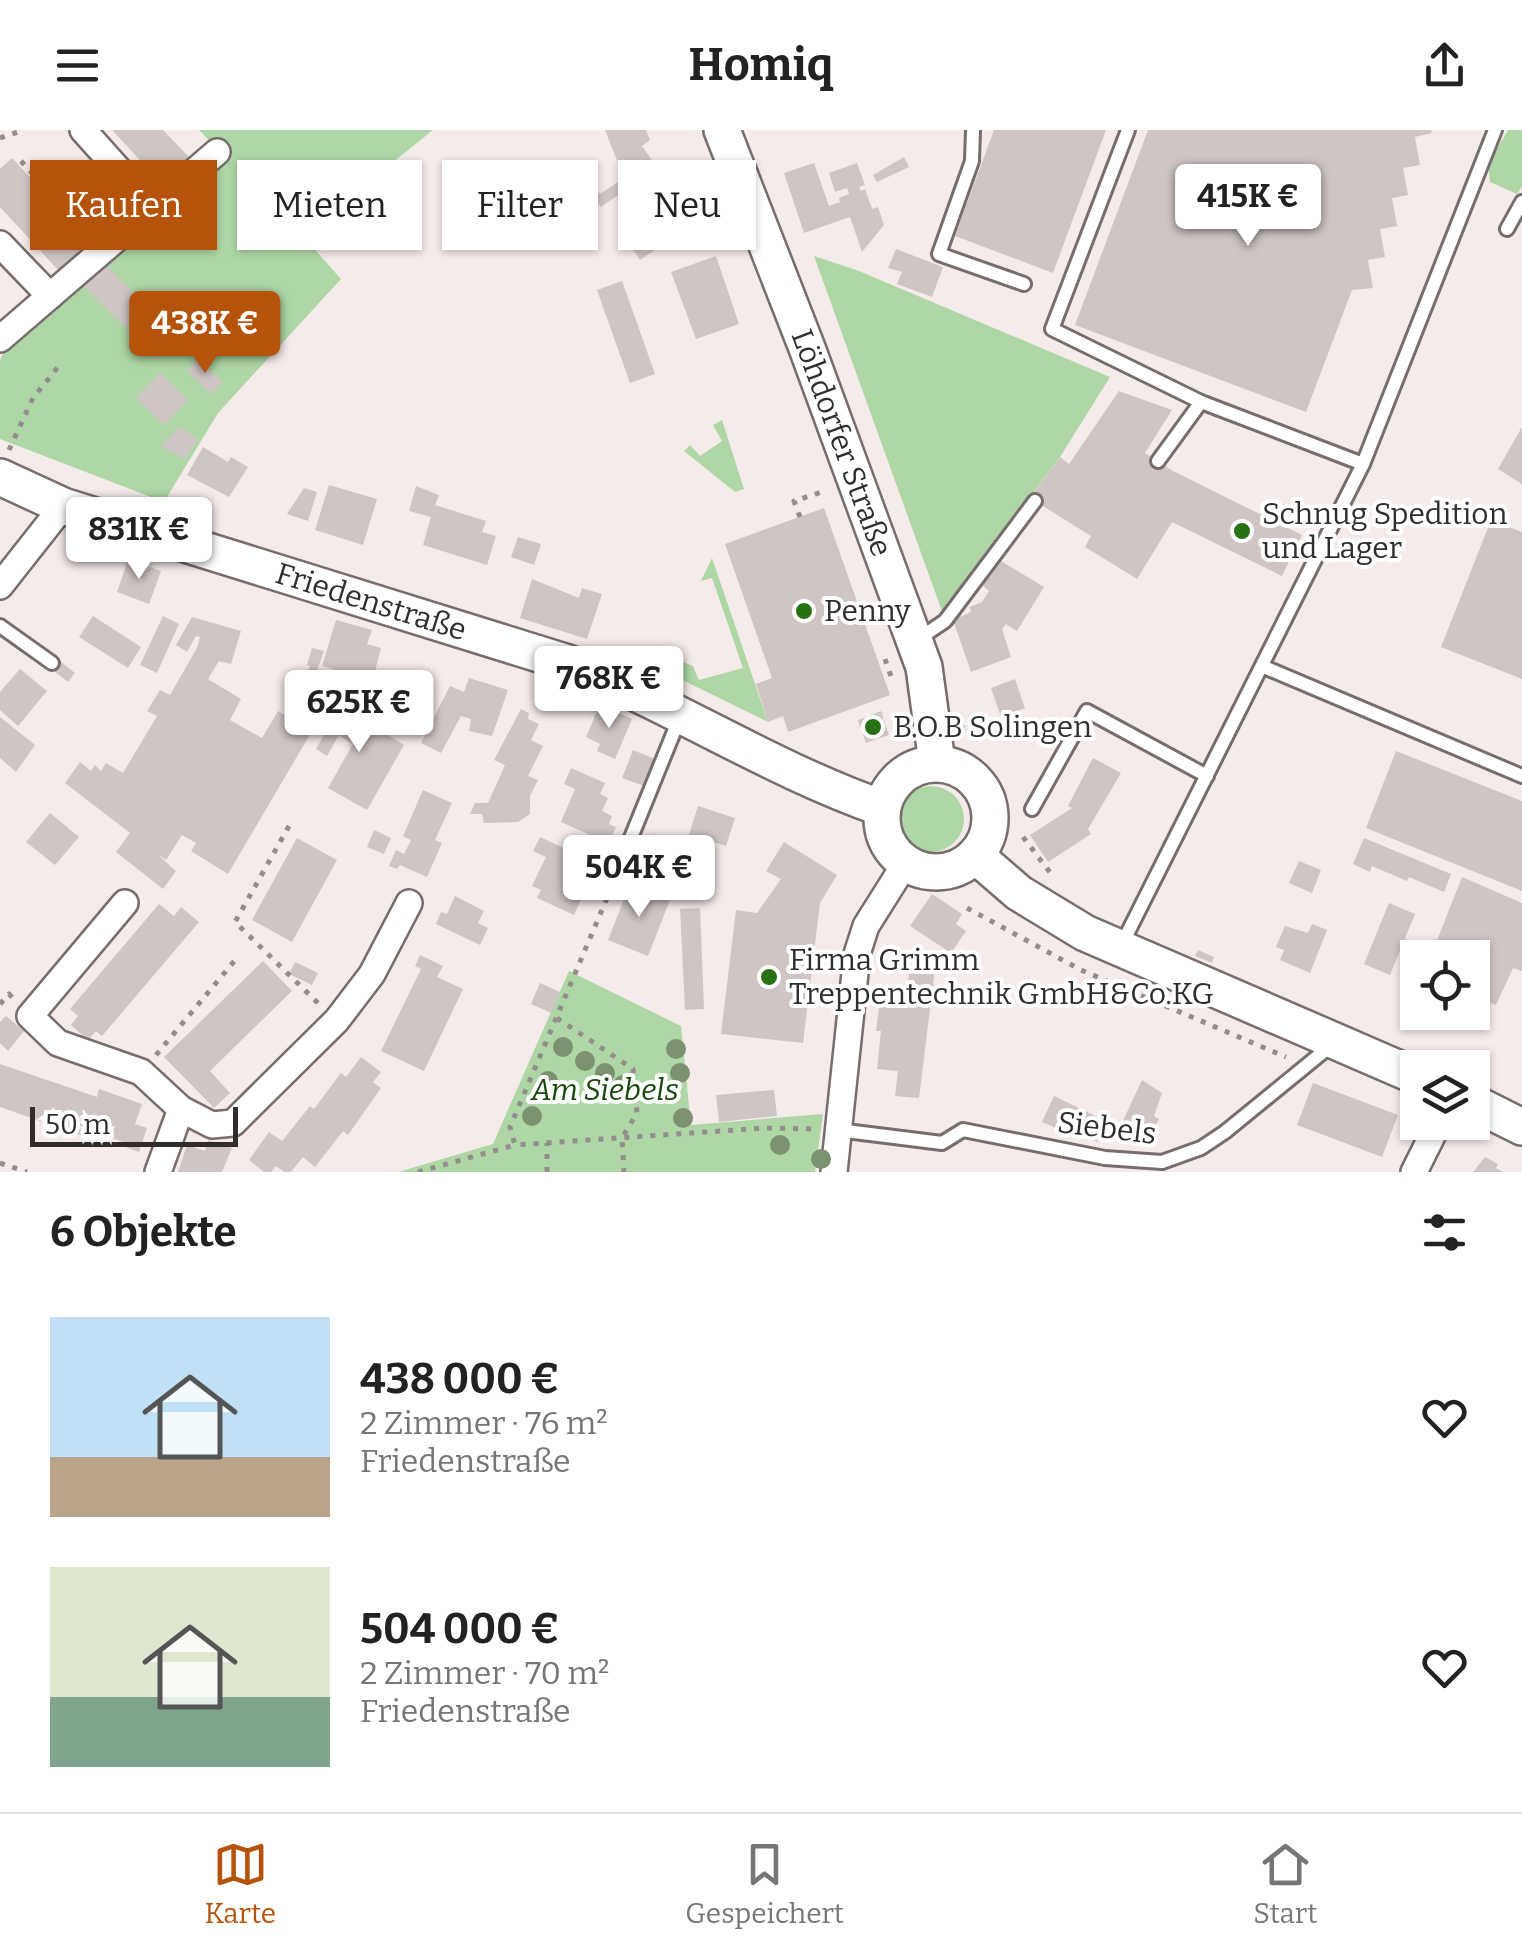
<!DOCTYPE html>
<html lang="de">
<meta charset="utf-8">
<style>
body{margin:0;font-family:Bitter,serif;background:#f2f2f2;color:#222;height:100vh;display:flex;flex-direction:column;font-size:38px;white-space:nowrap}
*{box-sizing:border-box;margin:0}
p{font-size:32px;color:#767676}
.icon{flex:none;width:55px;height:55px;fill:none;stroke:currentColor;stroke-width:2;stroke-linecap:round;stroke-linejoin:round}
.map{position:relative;height:1042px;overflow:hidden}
.sheet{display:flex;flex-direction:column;background:#fff;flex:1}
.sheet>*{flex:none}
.hud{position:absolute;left:30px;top:30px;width:1000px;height:90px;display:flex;gap:20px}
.tools{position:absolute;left:1400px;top:810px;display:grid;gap:20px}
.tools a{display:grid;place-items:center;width:90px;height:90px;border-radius:0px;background:#fff;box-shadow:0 2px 8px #0004;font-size:50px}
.scale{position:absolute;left:30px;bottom:25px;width:208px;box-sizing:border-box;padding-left:10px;border:5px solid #312d2d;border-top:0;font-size:28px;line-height:35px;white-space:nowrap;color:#312d2d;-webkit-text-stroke:8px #fff;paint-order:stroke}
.price{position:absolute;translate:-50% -85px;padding:0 22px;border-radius:10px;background:#fff;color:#222;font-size:32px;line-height:65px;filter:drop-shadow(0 2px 5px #0008)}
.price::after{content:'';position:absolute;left:50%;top:60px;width:30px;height:22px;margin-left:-15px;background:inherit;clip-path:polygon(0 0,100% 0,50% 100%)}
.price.on{background:#b45309;color:#fff}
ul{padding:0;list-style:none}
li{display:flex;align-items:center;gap:30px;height:250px;padding:0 50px}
li span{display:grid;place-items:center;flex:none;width:280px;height:200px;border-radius:0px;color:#555}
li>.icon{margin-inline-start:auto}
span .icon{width:120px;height:120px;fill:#fffc;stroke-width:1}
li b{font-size:42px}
h2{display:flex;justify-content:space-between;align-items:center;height:120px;padding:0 50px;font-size:42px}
.pill{padding:0 35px;border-radius:0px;background:#fff;box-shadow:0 2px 8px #0004;font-size:35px;line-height:90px}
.pill.on{background:#b45309;color:#fff}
header{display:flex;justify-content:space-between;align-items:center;height:130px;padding:0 50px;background:#fff;font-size:45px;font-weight:700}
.tabs{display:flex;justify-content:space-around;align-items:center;height:140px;border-top:2px solid #e0e0e0;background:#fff;font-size:28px;color:#767676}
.tabs a{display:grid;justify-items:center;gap:5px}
.tabs .on{color:#b45309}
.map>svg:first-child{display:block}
.green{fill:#aed7a5}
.building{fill:#d0c5c5}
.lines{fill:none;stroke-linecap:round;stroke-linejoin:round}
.lane-casing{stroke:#776d6d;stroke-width:18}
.street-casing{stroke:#776d6d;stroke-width:30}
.secondary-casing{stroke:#776d6d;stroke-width:40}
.path{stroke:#948d8d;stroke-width:5;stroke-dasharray:5 8;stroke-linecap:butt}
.lane{stroke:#fff;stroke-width:12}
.street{stroke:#fff;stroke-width:25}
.secondary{stroke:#fff;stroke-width:35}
.tree{fill:#7b916f}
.poi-dot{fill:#297214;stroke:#fff;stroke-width:4}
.labels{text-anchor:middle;stroke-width:8;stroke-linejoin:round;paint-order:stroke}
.street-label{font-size:30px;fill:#312d2d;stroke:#fff}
.poi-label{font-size:30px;fill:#312d2d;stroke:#fff;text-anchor:start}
.park-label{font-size:30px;font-style:italic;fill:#17470a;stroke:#fff}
</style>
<header><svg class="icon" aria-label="menu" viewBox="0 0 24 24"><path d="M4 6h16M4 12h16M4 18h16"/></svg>Homiq<svg class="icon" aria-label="share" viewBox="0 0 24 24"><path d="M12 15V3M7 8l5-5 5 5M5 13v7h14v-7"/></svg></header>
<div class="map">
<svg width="1522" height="1042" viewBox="0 0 1522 1042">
<rect width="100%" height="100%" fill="#f6ebeb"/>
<g class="green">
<polygon points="199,0 433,0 302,105 341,149 218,283 164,372 0,309 0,231 3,223 225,27"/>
<polygon points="1508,0 1522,0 1522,56 1517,64 1490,52 1488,34"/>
<polygon points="814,126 859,141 1110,247 1060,327 943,484"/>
<polygon points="722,290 744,359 735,362 684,321 690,315 700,326 722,311 713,295"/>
<polygon points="712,428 768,592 662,540 668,526 693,536 699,550 743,538 712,448 701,451"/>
<circle cx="931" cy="689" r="33"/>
<polygon points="569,841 681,896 691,995 823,984 815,1042 398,1042 493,1014"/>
</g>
<g class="building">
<polygon points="112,0 163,0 189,27 162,54"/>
<polygon points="605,0 646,0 650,10 642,16 663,46 638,66 632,55 601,77 594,68 573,81 565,68 591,52 600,64 633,42 624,29 618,33"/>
<polygon points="994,0 1106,0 1053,143 955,106"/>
<polygon points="1148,0 1431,0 1432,3 1415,7 1420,35 1403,38 1408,65 1392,68 1397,96 1380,99 1385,127 1368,130 1373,158 1352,160 1306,282 1075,195"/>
<polygon points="904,27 909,37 877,52 873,45"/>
<polygon points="12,28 92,114 60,142 0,77 0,39"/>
<polygon points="707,33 720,66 690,77 699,90 640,130 617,96 638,82 646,93 686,66 678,45"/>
<polygon points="814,33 829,76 840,72 839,68 849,64 847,58 835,62 829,43 857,33 865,55 859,57 861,61 865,59 872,79 878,77 884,95 862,122 850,87 804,103 784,43"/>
<polygon points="896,119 943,137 932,167 897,154 902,142 888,138"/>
<polygon points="716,126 739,194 696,209 671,142"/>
<polygon points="104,133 177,206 157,228 82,155"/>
<polygon points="622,151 655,244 630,253 597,160"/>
<polygon points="198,229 222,252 211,264 187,241"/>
<polygon points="160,243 188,270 164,295 136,268"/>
<polygon points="1119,261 1172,280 1145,323 1173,341 1302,405 1282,446 1172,392 1137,449 1085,417 1091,406 1030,368 1060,327 1069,334"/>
<polygon points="179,297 198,309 184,330 161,316"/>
<polygon points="1522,297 1522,354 1498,339"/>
<polygon points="203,317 228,332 231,327 248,337 229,367 187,345"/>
<polygon points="329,355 377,369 363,415 315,400"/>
<polygon points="416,356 439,365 435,375 486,391 482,402 496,406 487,435 423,415 431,387 409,381"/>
<polygon points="304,358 317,362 308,391 287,384"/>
<polygon points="824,378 890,565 788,602 783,586 768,592 756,554 772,548 725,414"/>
<polygon points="1491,390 1522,402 1522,549 1441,517"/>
<polygon points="518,407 541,414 534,435 511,427"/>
<polygon points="996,428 1044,457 1017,501 1006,494 1002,499 1011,527 971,542 953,490 971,482 970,477 982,472 989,461 980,453"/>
<polygon points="128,430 161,441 149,474 117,462"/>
<polygon points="532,449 579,468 582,458 602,464 587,509 520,488"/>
<polygon points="93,486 141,517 128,538 79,507"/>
<polygon points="163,486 179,494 157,543 140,535"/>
<polygon points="192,487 241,501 231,534 219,531 208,549 241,569 230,590 262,608 278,581 312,601 228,744 191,721 196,713 182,705 166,730 157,724 176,741 163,759 116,722 130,703 65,653 80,632 91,641 95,635 101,641 106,633 123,643 157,586 147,581 160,560 170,565 197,518 200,507 196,506 187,522 176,515"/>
<polygon points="336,490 372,500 367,514 381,518 374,545 360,540 355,553 334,545 336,540 322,536"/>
<polygon points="312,518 324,521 316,544 308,541 310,536 307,535"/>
<polygon points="56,528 75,543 68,552 49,537"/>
<polygon points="20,539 47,561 18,596 0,580 0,562"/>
<polygon points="469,548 508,560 492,606 469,601 471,589 461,586 441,623 421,613 450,556 464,562"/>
<polygon points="1015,549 1025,578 1001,587 991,558"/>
<polygon points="327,574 352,583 404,615 367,680 328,658 353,614 339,605 327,626 316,619 330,595 319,589"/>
<polygon points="600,575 632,589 615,629 597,621 600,614 586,607"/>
<polygon points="521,579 529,583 528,589 539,594 531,610 543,616 528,646 538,650 530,666 530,684 518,692 484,693 482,684 470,684 475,673 488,673 505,635 494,630"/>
<polygon points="881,581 889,605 866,613 858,590"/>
<polygon points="0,587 35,615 16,642 0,628"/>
<polygon points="633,620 655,629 644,656 622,648"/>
<polygon points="1396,621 1522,671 1522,761 1366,698"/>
<polygon points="1093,628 1121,643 1088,699 1091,704 1048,732 1030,705 1072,678 1068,676"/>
<polygon points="571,638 605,653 600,664 608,668 602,681 612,686 609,694 616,697 605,721 587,713 590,705 561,692 575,659 564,654"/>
<polygon points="423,660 452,673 435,710 442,713 427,747 400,735 397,739 389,736 396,720 404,724 411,710 403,706"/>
<polygon points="698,676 735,688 726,716 689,704"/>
<polygon points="50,683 79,707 55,735 26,712"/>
<polygon points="374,700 391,708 384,724 367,717"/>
<polygon points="653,704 680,713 676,724 699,731 694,744 645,727"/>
<polygon points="540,707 574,723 570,731 593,742 574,785 537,768 541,760 532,756 546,727 533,721"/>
<polygon points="297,708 337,730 292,812 252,790"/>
<polygon points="1364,708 1451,744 1444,762 1409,747 1407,751 1372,736 1370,742 1353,734"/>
<polygon points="784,712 837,745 820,773 803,913 721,904 736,780 757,783 781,749 766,741"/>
<polygon points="1299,731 1321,740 1312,763 1289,753"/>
<polygon points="1462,747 1522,773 1522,841 1513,838 1496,875 1472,865 1472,828 1430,828"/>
<polygon points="630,754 670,770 648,826 608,810"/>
<polygon points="932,764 962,784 956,794 966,801 951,823 910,796"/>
<polygon points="455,766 484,781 478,793 488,798 480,815 436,794 441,782 447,784"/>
<polygon points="1389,773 1415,784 1390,845 1364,834"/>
<polygon points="159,774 174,786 181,777 199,792 102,906 96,901 88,910 71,895 78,886 70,879"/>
<polygon points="700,778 704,879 685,880 680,779"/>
<polygon points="1312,794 1327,800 1310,843 1280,830 1284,820 1276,817 1285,796 1308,803"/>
<polygon points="1198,820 1214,827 1212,833 1195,826"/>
<polygon points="420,825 443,836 437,847 463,859 424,941 381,921 421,839 415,836"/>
<polygon points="263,831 292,861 210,941 230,963 214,978 164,927"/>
<polygon points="295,832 318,843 312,855 289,844"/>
<polygon points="910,836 935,839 919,968 895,966 898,941 877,939 881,901 876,901 879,877 884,877 886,861 907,863"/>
<polygon points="540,853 560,862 551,883 531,874"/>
<polygon points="6,886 24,901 8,921 0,913 0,892"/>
<polygon points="361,927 381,942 373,952 381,958 348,1005 343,1001 315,1037 303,1027 291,1042 284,1042 276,1036 271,1042 264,1042 249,1030 269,1002 282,1011 310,976 314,979 341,943 346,947"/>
<polygon points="0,934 97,967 99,959 142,974 135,994 147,998 139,1022 127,1018 129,1014 86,999 83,1006 0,977"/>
<polygon points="1142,950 1162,963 1154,986 1159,989 1146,1014 1130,1006 1132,1001 1121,995"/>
<polygon points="1313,953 1398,985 1382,1027 1297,995"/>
<polygon points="774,960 777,986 719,992 716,965"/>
<polygon points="1054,966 1106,991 1097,1012 1061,994 1058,999 1042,992"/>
<polygon points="208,1010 232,1018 222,1042 178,1042 187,1015 205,1021"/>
<polygon points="1485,1027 1498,1034 1496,1038 1503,1042 1473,1042"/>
</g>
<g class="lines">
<g class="lane-casing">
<g id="lane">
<polyline points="973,0 972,31 939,124 1024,154"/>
<polyline points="1128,0 1052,199 1201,272 1363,334 1495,0"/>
<polyline points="1507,99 1522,72"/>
<polyline points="1158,331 1201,272"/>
<polyline points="0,496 52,533"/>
<polyline points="917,510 945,491 1035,371"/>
<polyline points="1264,537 1522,646"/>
<polyline points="1032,679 1087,581 1207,646"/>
<polyline points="613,752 680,587"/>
<polyline points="1120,818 1363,334"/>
<polyline points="838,1000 942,1013 963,1000 1105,1028 1162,1032 1201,1018 1225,1002 1334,913"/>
</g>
</g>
<g class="street-casing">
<g id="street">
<polyline points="83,0 152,77"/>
<polyline points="0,114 50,166"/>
<polyline points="0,209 217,22"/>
<polyline points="0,456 63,376"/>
<polyline points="125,773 30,886 58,913 141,942 181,979"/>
<polyline points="158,1042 181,979 212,995 233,993 337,890 372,844 409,773"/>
<polyline points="834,1042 857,824 866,796 905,734"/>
<polyline points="1414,1042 1439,992"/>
</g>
</g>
<g class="secondary-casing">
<g id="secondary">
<path id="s1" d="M722 0 807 218 924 537 937 633"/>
<path id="s2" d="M0 347 63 376 568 533C675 576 773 640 882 678"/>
<circle cx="936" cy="688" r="54"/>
<polyline points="975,725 1019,763 1085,803 1418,947"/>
<polyline points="1472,972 1522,997"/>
</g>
</g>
<g class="path">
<polyline points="0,8 24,0"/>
<polyline points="21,31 87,103"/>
<polyline points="9,320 33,268 58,237"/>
<polyline points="800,387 794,371 825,361"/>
<polyline points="885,529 893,552"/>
<polyline points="960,599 972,596"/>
<polyline points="289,696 235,792 320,875"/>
<polyline points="1023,707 1052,745"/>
<polyline points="607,768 510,997 515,1015 765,998 815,999"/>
<polyline points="967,778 1081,840 1286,927"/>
<polyline points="0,874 9,864 14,869"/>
<polyline points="557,888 633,939 637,983 622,1008 624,1042"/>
<polyline points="156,925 236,829"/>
<polyline points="1443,930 1458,938"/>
<polyline points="0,1033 27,1042"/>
<polyline points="418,1042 515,1015"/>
<polyline points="547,1042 547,1013"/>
</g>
<use href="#lane" class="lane"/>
<use href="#street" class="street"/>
<use href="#secondary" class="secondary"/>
</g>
<g class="tree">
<circle cx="563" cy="917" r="10"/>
<circle cx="676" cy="919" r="10"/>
<circle cx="585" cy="931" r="10"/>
<circle cx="605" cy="943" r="10"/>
<circle cx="680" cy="943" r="10"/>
<circle cx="548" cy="951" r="10"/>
<circle cx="623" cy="955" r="10"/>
<circle cx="532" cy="986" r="10"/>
<circle cx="683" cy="988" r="10"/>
<circle cx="780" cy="1015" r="10"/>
<circle cx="821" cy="1029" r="10"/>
</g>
<g class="poi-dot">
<circle cx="1242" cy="401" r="10"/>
<circle cx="804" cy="481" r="10"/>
<circle cx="873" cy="597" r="10"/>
<circle cx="769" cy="847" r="10"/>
</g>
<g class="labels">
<g class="street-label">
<text dy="10" stroke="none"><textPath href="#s1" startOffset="335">Löhdorfer Straße</textPath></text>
<text dy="10" stroke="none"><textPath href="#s2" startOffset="392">Friedenstraße</textPath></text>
<text transform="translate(1107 998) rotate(7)" y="10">Siebels</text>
</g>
<g class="poi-label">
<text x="1262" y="394">Schnug Spedition<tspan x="1262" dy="34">und Lager</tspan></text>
<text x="824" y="491">Penny</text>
<text x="893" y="607">B.O.B Solingen</text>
<text x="789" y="840">Firma Grimm<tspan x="789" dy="34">Treppentechnik GmbH&amp;Co.KG</tspan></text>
</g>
<g class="park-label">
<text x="605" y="970">Am Siebels</text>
</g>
</g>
</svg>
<div class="tools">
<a><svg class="icon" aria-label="locate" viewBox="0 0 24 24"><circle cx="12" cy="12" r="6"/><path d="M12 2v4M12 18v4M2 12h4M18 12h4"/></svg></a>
<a><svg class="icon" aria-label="layers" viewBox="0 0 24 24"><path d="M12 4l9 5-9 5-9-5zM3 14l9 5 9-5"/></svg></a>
</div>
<div class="scale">50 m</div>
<b class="price" style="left:1248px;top:119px">415K €</b>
<b class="price on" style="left:205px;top:246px">438K €</b>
<b class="price" style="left:139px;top:452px">831K €</b>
<b class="price" style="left:609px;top:601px">768K €</b>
<b class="price" style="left:359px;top:625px">625K €</b>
<b class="price" style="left:639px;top:790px">504K €</b>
<div class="hud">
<a class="pill on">Kaufen</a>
<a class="pill">Mieten</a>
<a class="pill">Filter</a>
<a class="pill">Neu</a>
</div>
</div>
<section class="sheet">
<h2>6 Objekte<svg class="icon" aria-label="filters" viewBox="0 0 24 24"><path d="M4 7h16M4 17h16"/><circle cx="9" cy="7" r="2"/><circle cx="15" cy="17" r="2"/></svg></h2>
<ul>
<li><span style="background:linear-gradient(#bfe0f5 70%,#b9a48a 0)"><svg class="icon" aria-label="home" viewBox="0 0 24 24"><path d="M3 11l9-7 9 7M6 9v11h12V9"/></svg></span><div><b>438 000 €</b><p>2 Zimmer · 76 m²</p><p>Friedenstraße</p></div><svg class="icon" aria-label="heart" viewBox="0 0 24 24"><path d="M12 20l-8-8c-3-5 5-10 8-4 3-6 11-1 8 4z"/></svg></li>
<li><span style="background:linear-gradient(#dfe7d0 65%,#7fa58c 0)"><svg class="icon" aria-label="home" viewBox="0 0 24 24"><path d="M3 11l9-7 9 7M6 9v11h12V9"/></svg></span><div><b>504 000 €</b><p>2 Zimmer · 70 m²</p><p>Friedenstraße</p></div><svg class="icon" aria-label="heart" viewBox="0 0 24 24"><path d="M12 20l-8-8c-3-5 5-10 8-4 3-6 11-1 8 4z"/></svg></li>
</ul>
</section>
<nav class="tabs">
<a class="on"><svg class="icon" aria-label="map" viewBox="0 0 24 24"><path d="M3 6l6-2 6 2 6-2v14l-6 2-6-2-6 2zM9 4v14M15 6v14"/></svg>Karte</a>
<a><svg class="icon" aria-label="saved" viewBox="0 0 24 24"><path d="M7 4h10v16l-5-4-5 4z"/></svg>Gespeichert</a>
<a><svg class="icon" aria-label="home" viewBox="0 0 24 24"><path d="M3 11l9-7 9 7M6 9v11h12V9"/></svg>Start</a>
</nav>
